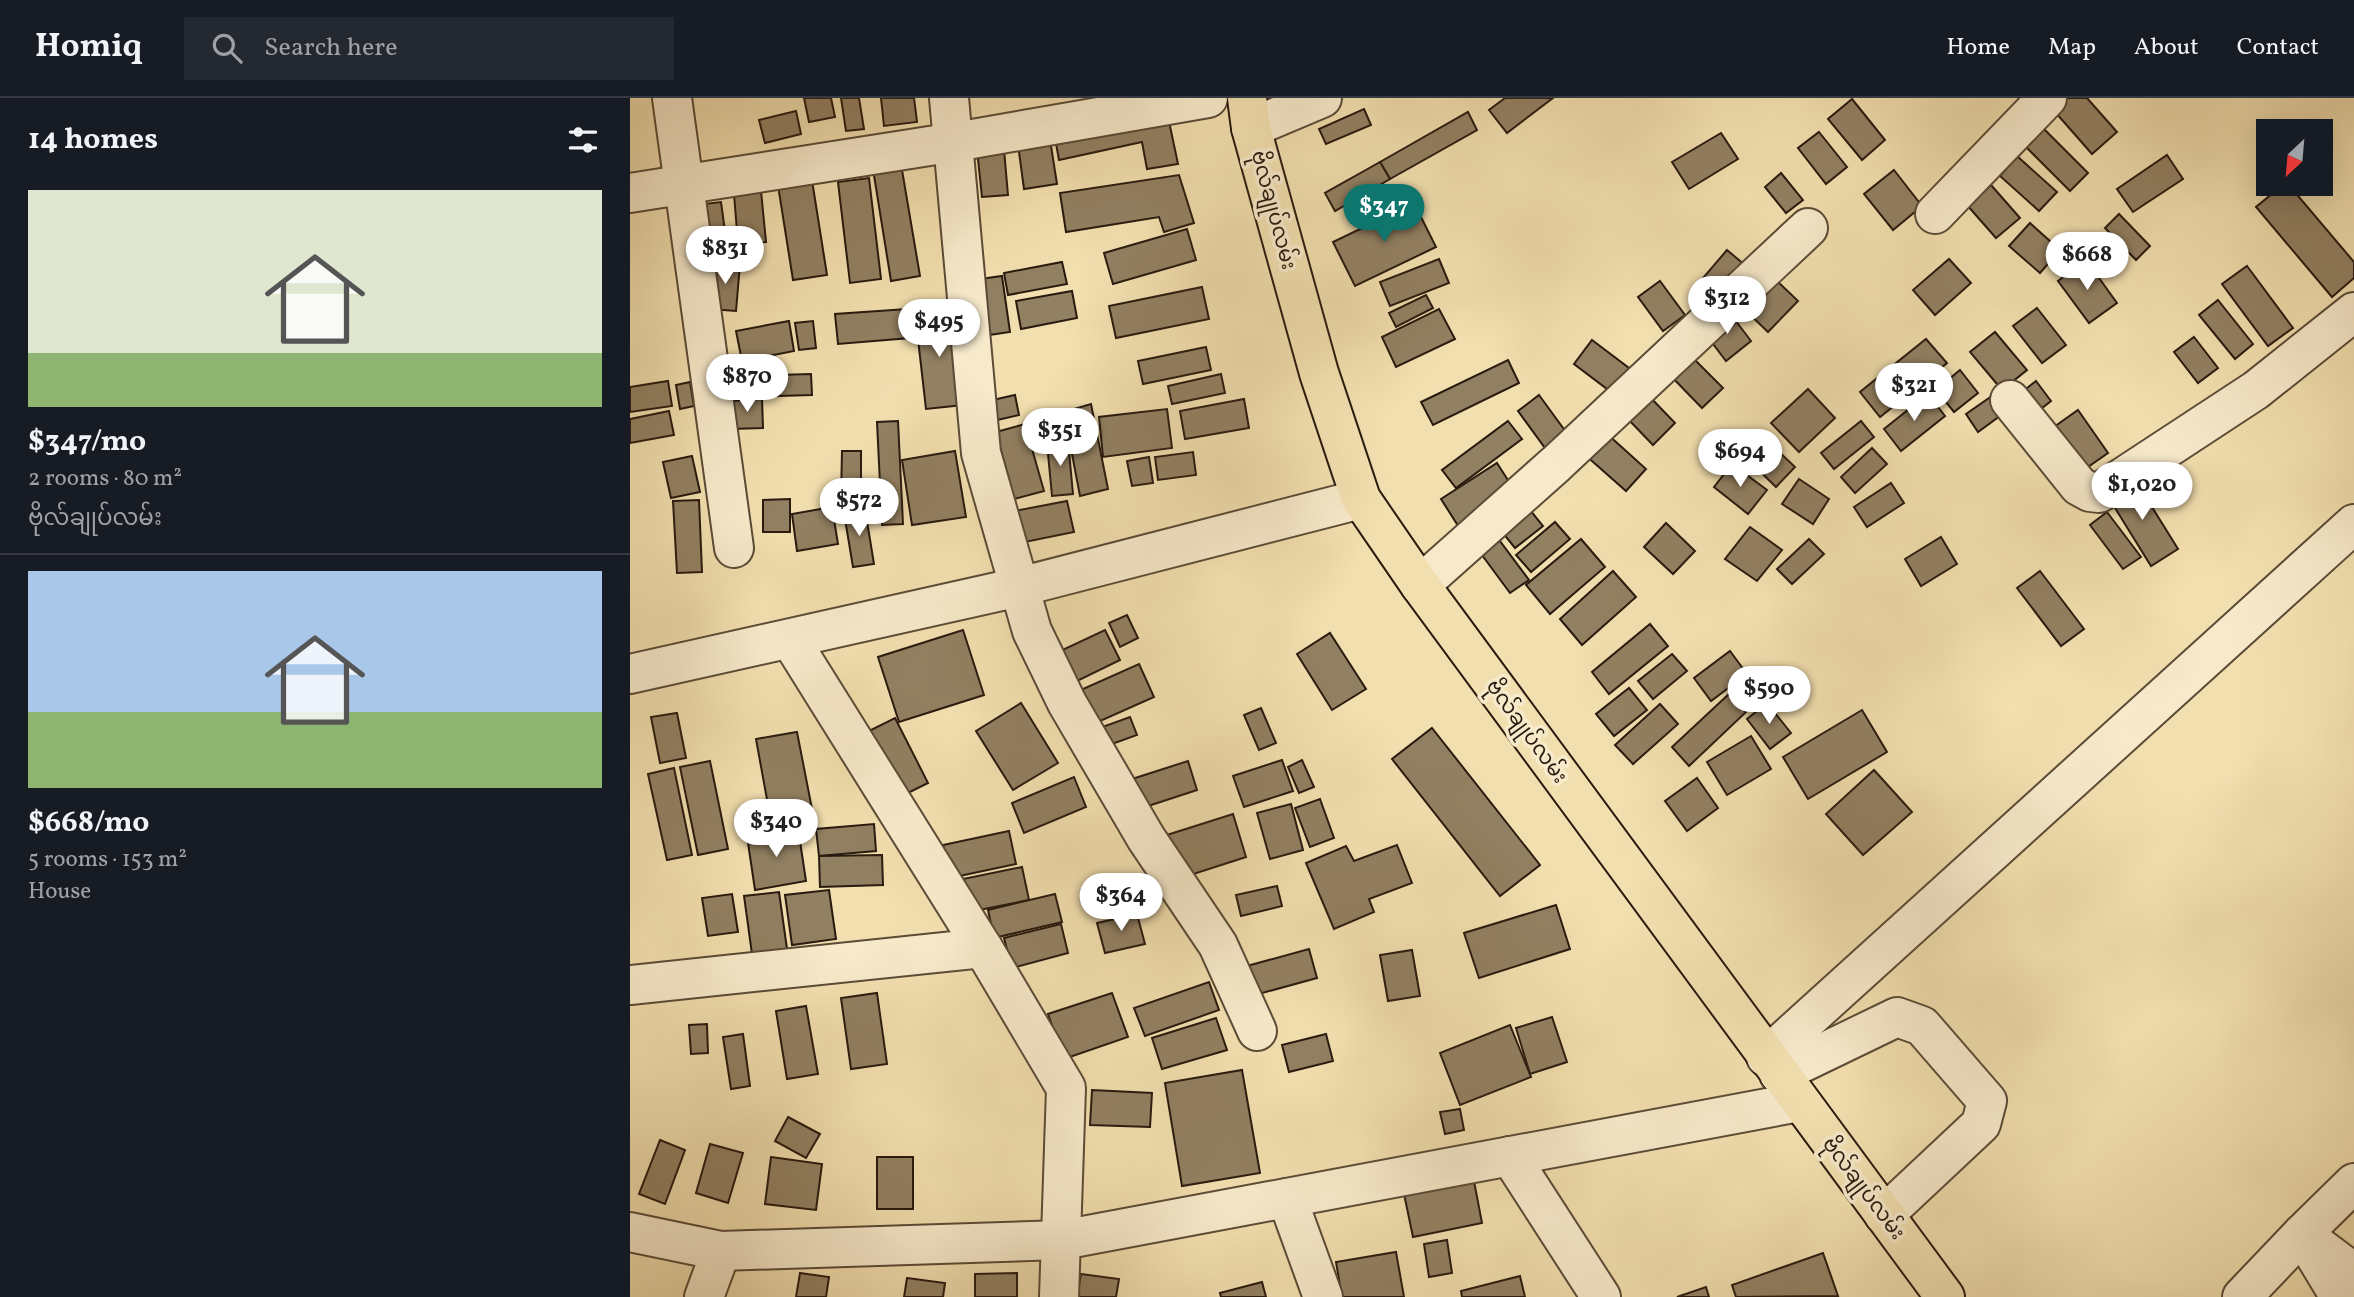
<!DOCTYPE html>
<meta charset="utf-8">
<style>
body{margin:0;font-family:Vollkorn,"Noto Sans Myanmar",serif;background:#242831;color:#f1f3f6;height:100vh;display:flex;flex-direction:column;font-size:26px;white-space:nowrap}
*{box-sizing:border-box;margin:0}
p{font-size:23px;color:#9ea1a6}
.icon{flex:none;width:38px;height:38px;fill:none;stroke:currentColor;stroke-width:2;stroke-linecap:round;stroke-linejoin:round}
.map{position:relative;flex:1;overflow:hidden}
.sheet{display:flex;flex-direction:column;background:#171b24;width:630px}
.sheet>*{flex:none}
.needle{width:46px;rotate:206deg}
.buttons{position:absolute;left:1626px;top:21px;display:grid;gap:14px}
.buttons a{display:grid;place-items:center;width:77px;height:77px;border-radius:0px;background:#171b24;box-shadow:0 7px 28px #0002;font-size:35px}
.price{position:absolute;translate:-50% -60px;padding:0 16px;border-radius:24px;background:#fff;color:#222;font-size:23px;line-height:46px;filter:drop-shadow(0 2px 4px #0008)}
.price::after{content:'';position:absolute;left:50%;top:42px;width:21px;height:16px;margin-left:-10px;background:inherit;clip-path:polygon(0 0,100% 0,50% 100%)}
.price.on{background:#0f766e;color:#fff}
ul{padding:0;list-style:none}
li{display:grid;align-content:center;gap:14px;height:371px;padding:0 28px}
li+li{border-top:2px solid #363941}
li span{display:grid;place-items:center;height:217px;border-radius:0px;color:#555}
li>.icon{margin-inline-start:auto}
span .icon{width:126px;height:126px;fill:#fffc;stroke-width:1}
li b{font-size:30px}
h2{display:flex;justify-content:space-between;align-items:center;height:84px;padding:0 28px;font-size:30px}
header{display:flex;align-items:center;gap:42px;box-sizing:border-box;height:98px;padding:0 35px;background:#171b24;border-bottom:2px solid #363941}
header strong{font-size:33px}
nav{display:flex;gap:38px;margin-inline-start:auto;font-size:24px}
.search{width:490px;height:63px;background:#242831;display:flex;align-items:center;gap:18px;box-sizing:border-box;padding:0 24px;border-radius:0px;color:#9ea1a6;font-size:26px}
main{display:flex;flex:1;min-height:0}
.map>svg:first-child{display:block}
.building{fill:#928062;stroke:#291a0f;stroke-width:2}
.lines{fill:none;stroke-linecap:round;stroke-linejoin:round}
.minor-casing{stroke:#5b4b37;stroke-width:42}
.major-casing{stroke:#291a0f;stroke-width:42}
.minor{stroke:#f7eacb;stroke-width:38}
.major{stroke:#f2dfaf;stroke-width:38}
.labels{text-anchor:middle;stroke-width:7;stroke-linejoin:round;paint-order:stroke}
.street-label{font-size:21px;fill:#291a0f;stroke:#f7eacb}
</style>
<header>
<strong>Homiq</strong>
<div class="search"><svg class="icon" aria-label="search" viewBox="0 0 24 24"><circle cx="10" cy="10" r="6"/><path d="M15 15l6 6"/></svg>Search here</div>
<nav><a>Home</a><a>Map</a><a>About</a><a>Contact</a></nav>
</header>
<main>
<section class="sheet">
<h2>14 homes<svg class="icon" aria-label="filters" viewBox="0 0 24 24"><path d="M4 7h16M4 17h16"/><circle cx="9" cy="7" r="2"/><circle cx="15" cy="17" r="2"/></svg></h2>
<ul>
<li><span style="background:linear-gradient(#dfe7d0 75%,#8fb573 0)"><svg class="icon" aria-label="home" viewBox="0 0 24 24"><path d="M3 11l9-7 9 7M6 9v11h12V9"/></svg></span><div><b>$347/mo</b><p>2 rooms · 80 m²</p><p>ဗိုလ်ချုပ်လမ်း</p></div></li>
<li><span style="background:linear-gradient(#a9c7e8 65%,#8fb573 0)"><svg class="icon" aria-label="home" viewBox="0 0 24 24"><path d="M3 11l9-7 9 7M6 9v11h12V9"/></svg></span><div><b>$668/mo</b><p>5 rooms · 153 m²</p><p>House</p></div></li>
</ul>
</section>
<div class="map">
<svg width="1724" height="1199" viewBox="0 0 1724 1199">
<rect width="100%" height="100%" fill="#f2dfaf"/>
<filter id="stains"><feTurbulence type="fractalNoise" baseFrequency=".00286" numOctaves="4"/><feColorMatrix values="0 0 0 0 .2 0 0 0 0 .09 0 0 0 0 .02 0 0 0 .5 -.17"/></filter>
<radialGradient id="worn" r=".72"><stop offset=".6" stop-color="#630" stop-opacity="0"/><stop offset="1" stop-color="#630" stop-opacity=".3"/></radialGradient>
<g class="building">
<polygon points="174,0 201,0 205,19 179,24"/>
<polygon points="211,0 229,0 234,31 216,33"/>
<polygon points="251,0 284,0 287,24 254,28"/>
<polygon points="875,0 923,0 877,35 859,12"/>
<polygon points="1427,0 1457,0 1487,34 1462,56 1419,7"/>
<polygon points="1222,1 1255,42 1232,62 1198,21"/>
<polygon points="734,11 741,27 696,46 689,31"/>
<polygon points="166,13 171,36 135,45 129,22"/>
<polygon points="537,14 548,66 517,71 512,44 429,62 423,29"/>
<polygon points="838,14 847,32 760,81 750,64"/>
<polygon points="1411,28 1458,75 1440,93 1393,46"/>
<polygon points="1189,34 1217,69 1196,86 1168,50"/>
<polygon points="419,35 427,86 394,91 387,39"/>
<polygon points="1091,35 1108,61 1059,91 1042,64"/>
<polygon points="373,40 378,97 352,99 346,42"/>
<polygon points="1537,57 1553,81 1503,114 1487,91"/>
<polygon points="1387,58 1427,94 1409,113 1370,78"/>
<polygon points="750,64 760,81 705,113 695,95"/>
<polygon points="271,66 290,178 261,183 243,71"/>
<polygon points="1264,72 1292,108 1263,132 1234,96"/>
<polygon points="1151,75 1173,102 1156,115 1135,89"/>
<polygon points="181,76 197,177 163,182 147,81"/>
<polygon points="549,77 564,125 534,134 529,119 436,134 430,95"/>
<polygon points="239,80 251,181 220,185 208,84"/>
<polygon points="1654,86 1658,86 1724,164 1724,180 1702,199 1626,109"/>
<polygon points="1361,87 1390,120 1366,140 1337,107"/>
<polygon points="131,93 136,144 108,146 104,96"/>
<polygon points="91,104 97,148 73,151 66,107"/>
<polygon points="784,105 806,149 725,188 703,144"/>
<polygon points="1489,116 1520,148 1506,162 1475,130"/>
<polygon points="1400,125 1430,152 1410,175 1379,148"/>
<polygon points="557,131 566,162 483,186 474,155"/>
<polygon points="1466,137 1494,164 1480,178 1453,150"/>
<polygon points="1097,152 1116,168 1093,196 1073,180"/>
<polygon points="809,161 819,185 760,208 750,184"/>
<polygon points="1319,161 1341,185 1305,217 1283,192"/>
<polygon points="1456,162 1487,205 1459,225 1428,183"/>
<polygon points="84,164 110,166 106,213 80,211"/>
<polygon points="432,164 437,186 378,197 374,175"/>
<polygon points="1617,168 1663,230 1638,248 1592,186"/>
<polygon points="372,178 380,234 352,238 343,182"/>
<polygon points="1142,178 1168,203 1138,234 1112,209"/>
<polygon points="1030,183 1055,217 1033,233 1008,199"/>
<polygon points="572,189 579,221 486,240 479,208"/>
<polygon points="442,193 447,220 391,231 386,203"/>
<polygon points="796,197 803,210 766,229 759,215"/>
<polygon points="1588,202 1623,246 1605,261 1569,217"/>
<polygon points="322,210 333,307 296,311 285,215"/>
<polygon points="1407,210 1436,247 1412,265 1383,228"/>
<polygon points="277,211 280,240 208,246 205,216"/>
<polygon points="809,211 825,241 766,269 752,239"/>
<polygon points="1099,214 1121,243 1096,263 1074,234"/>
<polygon points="159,223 164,253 112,263 106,233"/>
<polygon points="183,223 186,250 169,252 165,225"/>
<polygon points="1365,234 1397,272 1372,292 1340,254"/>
<polygon points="1564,239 1588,270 1568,285 1544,254"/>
<polygon points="1296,241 1317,265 1250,319 1230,294"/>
<polygon points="962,242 999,270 981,294 944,266"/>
<polygon points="576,249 581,272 513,286 508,263"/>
<polygon points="1053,250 1093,290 1072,310 1033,270"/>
<polygon points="878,262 889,285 803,327 791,304"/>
<polygon points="1330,272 1348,295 1324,314 1306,292"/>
<polygon points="181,276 182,297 148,298 147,277"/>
<polygon points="591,276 595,295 542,306 538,288"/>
<polygon points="38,283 42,308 0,314 0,289"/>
<polygon points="1406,283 1421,303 1402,318 1387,298"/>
<polygon points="60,284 64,308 50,311 46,287"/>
<polygon points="1178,291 1205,320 1169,354 1141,325"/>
<polygon points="1298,296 1315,318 1271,353 1254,331"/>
<polygon points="385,297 389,317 363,323 358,303"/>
<polygon points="909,297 936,334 915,350 888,313"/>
<polygon points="1018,297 1045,325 1023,347 996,319"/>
<polygon points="1362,298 1374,315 1348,334 1336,316"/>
<polygon points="132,301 133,330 101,331 100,303"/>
<polygon points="614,301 619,330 555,341 550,313"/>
<polygon points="461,306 478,391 450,398 434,314"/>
<polygon points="537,311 542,350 473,359 469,319"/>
<polygon points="1448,312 1478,355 1455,371 1424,329"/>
<polygon points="39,313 44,337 0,345 0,321"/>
<polygon points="268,323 273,426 252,427 247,324"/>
<polygon points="878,323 892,341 826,390 812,372"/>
<polygon points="1231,323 1244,339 1204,371 1191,355"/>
<polygon points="395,326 414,393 384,401 366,334"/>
<polygon points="975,334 1016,371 996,393 954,356"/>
<polygon points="1130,336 1165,369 1146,389 1111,355"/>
<polygon points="438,343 443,396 422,398 417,345"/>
<polygon points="1242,350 1257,366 1225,395 1211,379"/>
<polygon points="212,353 231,353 231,401 211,400"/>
<polygon points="325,353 336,419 282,427 272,362"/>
<polygon points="563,354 566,377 528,382 525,359"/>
<polygon points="62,358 70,394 41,400 33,364"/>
<polygon points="519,359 523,385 502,388 497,363"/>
<polygon points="867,365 888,398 832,434 811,401"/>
<polygon points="1102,366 1137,392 1118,416 1084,389"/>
<polygon points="1504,380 1548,451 1521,468 1477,397"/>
<polygon points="1169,381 1199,401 1183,426 1152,406"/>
<polygon points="1261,385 1274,405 1237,429 1224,409"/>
<polygon points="160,401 160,434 133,434 133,402"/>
<polygon points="69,402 72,474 47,475 43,403"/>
<polygon points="892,402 913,428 885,450 864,424"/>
<polygon points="437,403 444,434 385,446 379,414"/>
<polygon points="202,409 208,446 167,453 162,416"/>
<polygon points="235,411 244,466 223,469 214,415"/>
<polygon points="1477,414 1511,459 1493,471 1460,427"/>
<polygon points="925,424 940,441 901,474 886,457"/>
<polygon points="1036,425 1065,453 1043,476 1014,449"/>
<polygon points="1120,429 1152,452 1127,483 1095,461"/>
<polygon points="867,439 899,482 880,495 849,453"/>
<polygon points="1311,439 1327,466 1291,488 1275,461"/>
<polygon points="951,441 975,469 920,516 896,487"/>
<polygon points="1179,441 1194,456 1162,486 1147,471"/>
<polygon points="983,473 1006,499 952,547 930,521"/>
<polygon points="1410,473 1454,531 1431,548 1387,490"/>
<polygon points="497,517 508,540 490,549 479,525"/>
<polygon points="1020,526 1038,548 979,596 962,574"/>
<polygon points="333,532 354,597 269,624 248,559"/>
<polygon points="475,532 490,562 439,587 424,556"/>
<polygon points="700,535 736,591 702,612 667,556"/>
<polygon points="1100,553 1117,576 1081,603 1064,580"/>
<polygon points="1042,556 1057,573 1023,601 1008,583"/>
<polygon points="509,566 524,599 459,628 444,595"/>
<polygon points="999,590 1017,612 984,638 966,616"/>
<polygon points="1099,596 1116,614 1059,668 1042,649"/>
<polygon points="391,605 428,665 383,692 346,633"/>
<polygon points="1137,605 1161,635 1140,651 1117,621"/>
<polygon points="1030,606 1048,626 1003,666 985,647"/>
<polygon points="631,610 646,645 629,652 614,617"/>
<polygon points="1232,612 1257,654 1178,701 1153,659"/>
<polygon points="47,615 56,660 30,665 21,619"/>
<polygon points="500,619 507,637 471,650 464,632"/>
<polygon points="265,620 298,685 272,698 239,633"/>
<polygon points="802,630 910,767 870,798 762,661"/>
<polygon points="167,634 182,711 140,718 126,641"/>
<polygon points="1121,638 1141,671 1097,697 1077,664"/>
<polygon points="652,662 663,693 614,709 603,678"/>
<polygon points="672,662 684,689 669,695 658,669"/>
<polygon points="80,663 98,751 68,757 50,669"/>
<polygon points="558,663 567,692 506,712 496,683"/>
<polygon points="44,670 62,757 37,762 18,676"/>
<polygon points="1244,672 1282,714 1233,757 1196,716"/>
<polygon points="444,679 456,709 394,735 382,705"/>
<polygon points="1067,680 1088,710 1057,733 1035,703"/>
<polygon points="690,701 704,740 680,749 665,710"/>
<polygon points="661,706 673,752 640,761 627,715"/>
<polygon points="603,716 616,759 551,780 537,737"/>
<polygon points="244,726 246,753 189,758 186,731"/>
<polygon points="168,730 176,783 125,792 117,738"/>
<polygon points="379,733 386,766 320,780 313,747"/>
<polygon points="767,747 782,785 739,801 744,814 704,831 676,765 716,748 724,763"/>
<polygon points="252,757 253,787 190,789 189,758"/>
<polygon points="392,769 399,802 339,814 333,781"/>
<polygon points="647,788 652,808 611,818 606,797"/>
<polygon points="199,792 206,841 162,847 155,797"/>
<polygon points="149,794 157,851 122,856 114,798"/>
<polygon points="102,796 108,834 78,838 72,800"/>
<polygon points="425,796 432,824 364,840 358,812"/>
<polygon points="926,807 940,851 849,880 834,835"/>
<polygon points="507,816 515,846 475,855 467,825"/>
<polygon points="431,826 438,855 382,870 374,840"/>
<polygon points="679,851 687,880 614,900 606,871"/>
<polygon points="782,852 790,898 758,903 750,857"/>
<polygon points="579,884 589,912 515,938 504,910"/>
<polygon points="247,895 257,966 221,971 211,900"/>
<polygon points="482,895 498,939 434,961 418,916"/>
<polygon points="176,908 188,976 157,981 146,913"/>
<polygon points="922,919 937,964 900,976 886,930"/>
<polygon points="586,920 597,952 532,971 522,940"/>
<polygon points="77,926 78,955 61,956 59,927"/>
<polygon points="880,927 901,979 830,1007 810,955"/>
<polygon points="113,936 120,988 101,991 93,939"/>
<polygon points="696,936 703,963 659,974 652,947"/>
<polygon points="612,972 630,1075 552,1088 535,985"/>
<polygon points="462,992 522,995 520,1029 460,1027"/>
<polygon points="830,1011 834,1032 815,1036 810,1014"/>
<polygon points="158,1019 190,1036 176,1060 145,1043"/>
<polygon points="30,1042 55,1052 35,1106 9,1096"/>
<polygon points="80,1046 113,1055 98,1105 66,1095"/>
<polygon points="141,1059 192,1066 186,1112 135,1106"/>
<rect x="247" y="1059" width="36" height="52"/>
<polygon points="843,1078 852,1125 783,1139 773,1091"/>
<polygon points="817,1142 822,1175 799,1179 794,1146"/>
<polygon points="766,1154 774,1199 712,1199 706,1164"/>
<polygon points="1193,1155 1208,1198 1106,1199 1102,1187"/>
<polygon points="170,1175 199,1179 196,1199 166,1199"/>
<polygon points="387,1175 387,1199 345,1199 345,1176"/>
<polygon points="451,1176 489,1181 486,1199 447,1199"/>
<polygon points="890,1178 895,1199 832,1199 831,1193"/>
<polygon points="277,1180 315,1185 313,1199 274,1199"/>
<polygon points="632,1184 636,1199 591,1199 590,1195"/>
<polygon points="1076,1189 1079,1199 1047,1199"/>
</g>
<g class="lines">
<g class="minor-casing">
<g id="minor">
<polyline points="42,0 104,450"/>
<polyline points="319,0 351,355 402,533 437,605 516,740 588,847 627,933"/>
<polyline points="621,30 692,0"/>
<polyline points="0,95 325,44 578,0"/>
<polyline points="1305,116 1417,0"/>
<polyline points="1380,302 1449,388 1460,394 1469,395 1626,292 1724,214"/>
<polyline points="790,487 926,366 1178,130"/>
<polyline points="160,541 353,850 436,990 429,1199"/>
<polyline points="0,576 389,489 731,401"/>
<polyline points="0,887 353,850"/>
<polyline points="1136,959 1724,426"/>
<polyline points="1149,976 1267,919 1292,928 1357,1003 1351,1026 1254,1117"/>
<polyline points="880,1058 971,1199"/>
<polyline points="657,1100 693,1199"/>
<polyline points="0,1134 91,1153 432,1142 1169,1004"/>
<polyline points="74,1199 91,1153"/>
<polyline points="1612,1199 1672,1136 1724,1175"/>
<polyline points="1710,1199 1672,1136 1724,1085"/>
</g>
</g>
<g class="major-casing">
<polyline id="major" points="617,0 621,30 689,275 731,401 790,487 1315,1199"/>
</g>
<use href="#minor" class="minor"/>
<use href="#major" class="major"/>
</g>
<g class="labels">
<g class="street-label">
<text transform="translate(644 112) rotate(75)" y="7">ဗိုလ်ချုပ်လမ်း</text>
<text transform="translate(897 633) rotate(54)" y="7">ဗိုလ်ချုပ်လမ်း</text>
<text transform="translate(1234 1090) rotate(53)" y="7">ဗိုလ်ချုပ်လမ်း</text>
</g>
</g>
<rect width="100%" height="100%" filter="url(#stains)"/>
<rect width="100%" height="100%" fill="url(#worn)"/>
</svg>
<div class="buttons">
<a><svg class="needle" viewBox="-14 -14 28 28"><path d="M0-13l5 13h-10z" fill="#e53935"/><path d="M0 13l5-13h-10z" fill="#9ea1a6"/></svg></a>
</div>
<b class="price on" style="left:754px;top:146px">$347</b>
<b class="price" style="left:95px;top:188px">$831</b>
<b class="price" style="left:1457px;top:194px">$668</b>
<b class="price" style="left:1097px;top:238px">$312</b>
<b class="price" style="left:309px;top:261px">$495</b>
<b class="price" style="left:117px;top:316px">$870</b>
<b class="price" style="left:1284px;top:325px">$321</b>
<b class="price" style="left:430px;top:370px">$351</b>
<b class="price" style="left:1110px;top:391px">$694</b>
<b class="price" style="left:1512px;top:424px">$1,020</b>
<b class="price" style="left:229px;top:440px">$572</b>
<b class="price" style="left:1139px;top:628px">$590</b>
<b class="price" style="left:146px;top:761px">$340</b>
<b class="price" style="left:491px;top:835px">$364</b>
</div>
</main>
